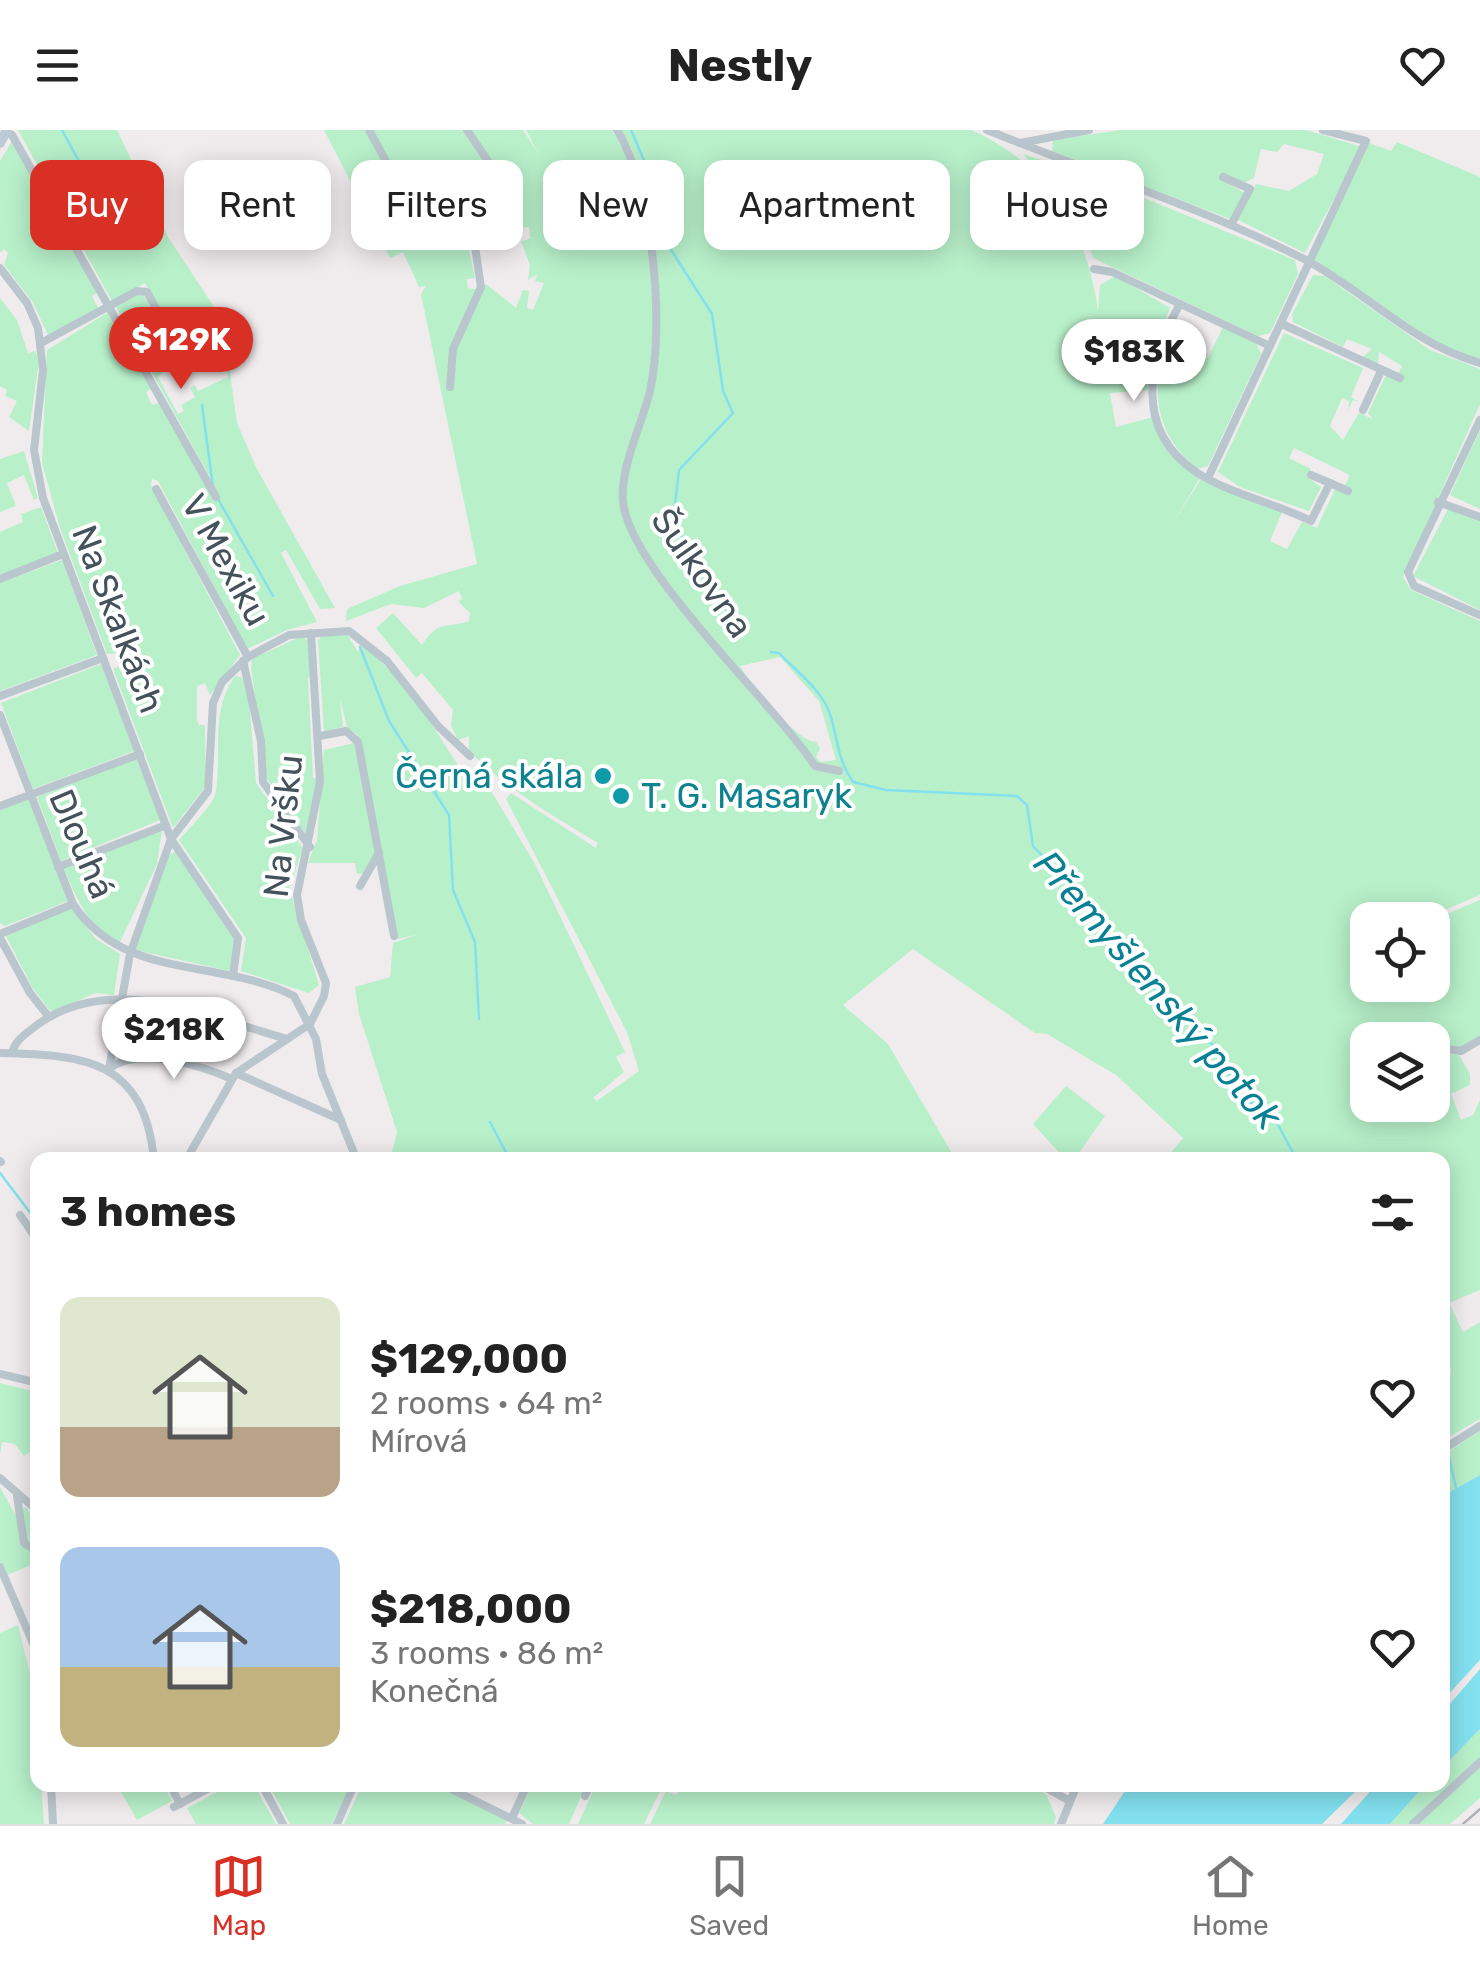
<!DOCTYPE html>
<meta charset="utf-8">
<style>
body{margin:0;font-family:Rubik,sans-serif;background:#f2f2f2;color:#222;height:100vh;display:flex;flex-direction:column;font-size:38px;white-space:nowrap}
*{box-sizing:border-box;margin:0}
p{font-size:32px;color:#767676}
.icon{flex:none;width:55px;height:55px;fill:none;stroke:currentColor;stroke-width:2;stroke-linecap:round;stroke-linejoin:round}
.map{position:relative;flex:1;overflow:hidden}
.side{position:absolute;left:30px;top:1022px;width:1420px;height:640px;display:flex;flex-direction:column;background:#fff;border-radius:20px;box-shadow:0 5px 25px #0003}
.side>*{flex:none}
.guide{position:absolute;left:30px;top:30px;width:1420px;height:90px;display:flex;gap:20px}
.buttons{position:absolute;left:1350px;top:772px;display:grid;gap:20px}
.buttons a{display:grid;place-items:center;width:100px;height:100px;border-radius:20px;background:#fff;box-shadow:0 5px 25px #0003;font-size:50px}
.price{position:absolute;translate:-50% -85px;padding:0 22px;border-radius:35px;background:#fff;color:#222;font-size:32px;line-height:65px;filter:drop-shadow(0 2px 5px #0008)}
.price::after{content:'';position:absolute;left:50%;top:60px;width:30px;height:22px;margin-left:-15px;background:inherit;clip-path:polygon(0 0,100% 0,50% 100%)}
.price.active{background:#d93025;color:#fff}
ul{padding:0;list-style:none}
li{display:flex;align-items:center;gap:30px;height:250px;padding:0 30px}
li span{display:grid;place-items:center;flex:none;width:280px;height:200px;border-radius:20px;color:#555}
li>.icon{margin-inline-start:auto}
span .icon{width:120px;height:120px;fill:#fffc;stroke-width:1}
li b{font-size:42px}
h2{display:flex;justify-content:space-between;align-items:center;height:120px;padding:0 30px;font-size:42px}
.chip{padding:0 35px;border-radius:20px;background:#fff;box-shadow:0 5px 25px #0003;font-size:35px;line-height:90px}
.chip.active{background:#d93025;color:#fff}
header{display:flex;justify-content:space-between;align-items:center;height:130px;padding:0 30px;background:#fff;font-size:45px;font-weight:700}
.tab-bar{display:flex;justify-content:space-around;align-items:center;height:140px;border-top:2px solid #e0e0e0;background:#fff;font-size:28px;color:#767676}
.tab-bar a{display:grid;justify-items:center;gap:5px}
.tab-bar .active{color:#d93025}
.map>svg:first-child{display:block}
.green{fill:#b8f0ca;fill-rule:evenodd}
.water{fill:#83e1ef}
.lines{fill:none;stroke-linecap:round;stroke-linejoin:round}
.stream{stroke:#83e1ef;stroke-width:2.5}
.street{stroke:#bac6cd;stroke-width:8}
.secondary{stroke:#bccad5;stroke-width:10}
.rail{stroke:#afb3b8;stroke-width:2.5}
.culture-dot{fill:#0f9aa8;stroke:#fff;stroke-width:4}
.labels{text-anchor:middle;stroke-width:8;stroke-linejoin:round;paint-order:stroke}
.street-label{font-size:35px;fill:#44525b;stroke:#fff}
.culture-label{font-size:35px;fill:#0d838f;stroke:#fff;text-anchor:end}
.water-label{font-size:38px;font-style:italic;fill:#088195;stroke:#fff}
</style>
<header><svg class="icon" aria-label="menu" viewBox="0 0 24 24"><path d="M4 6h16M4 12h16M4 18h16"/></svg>Nestly<svg class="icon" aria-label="heart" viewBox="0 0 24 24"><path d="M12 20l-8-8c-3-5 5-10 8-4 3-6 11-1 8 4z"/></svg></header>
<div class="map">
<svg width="1480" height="1694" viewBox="0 0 1480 1694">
<rect width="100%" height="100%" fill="#f0eced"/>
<g class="green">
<polygon points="18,0 117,0 168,107 218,183 218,188 207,197 196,185 199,208 183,221 145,153 112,171"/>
<path d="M324 0H365L418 98 415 116 456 102 466 105 475 148 467 149 468 158 481 160 486 154 516 178 523 160 529 161 527 178 533 180 544 153 535 151 537 144 528 150 530 135 521 111 530 109 529 97 517 98 510 74 499 80 508 57 471 0H523L538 23 526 0H612L644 57 632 20 619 0H971C1048 33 1087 100 1098 181L1100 155 1116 146 1170 178 1152 225 1148 260 1110 263 1116 297 1153 287 1157 299 1200 348 1171 396 1201 349 1282 382 1270 411 1287 419 1302 392 1317 398 1335 359 1350 365 1352 359 1345 355 1350 345 1294 318 1289 328 1311 339 1307 347 1321 357 1309 381 1240 357 1218 342 1284 203 1363 238 1351 267 1359 272 1353 270 1348 280 1349 271 1342 268 1330 296 1343 310 1359 283 1373 289 1368 283 1386 245 1401 252 1404 248 1398 244 1402 236 1379 222 1378 234 1363 227 1372 219 1347 209 1343 217 1293 192 1292 184 1313 145 1325 146 1430 220 1480 239V274L1403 447 1411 460 1480 491V765L1421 790H1368V855H1432V790L1480 770V907L1462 918 1432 910H1368V975H1432L1433 920 1459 925 1470 944V955L1451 964 1461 990 1473 985 1480 970V1160L1449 1173 1463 1202 1480 1192V1289L1449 1307 1446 1274 1451 1239 1442 1226V1030H1158L1170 1024 1183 1008 1116 945 1047 904 1035 903 913 819 843 875 888 914 956 1030H390L397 1002 359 884 355 857 390 847 393 813 416 805 397 809 358 605 347 597 340 568 343 597 324 601 318 510 322 506 347 504 358 522 361 513C408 553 441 607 473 660L487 654 535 734 625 922 616 927 624 942 593 968 597 971 639 941 627 902 506 669 511 663 596 718 598 713C553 686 507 659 469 621V606L458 610 451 596 453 580 422 543 416 548 376 498 393 483 422 515C439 488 448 499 469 491L470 483 458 471 462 469 459 461 424 478 391 474 346 491 347 479 400 456 477 434 421 164 426 156 419 157 403 122 390 128ZM780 527 819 571 836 630 821 632 816 627 820 618 816 612C795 610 752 556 740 536Z"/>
<path d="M372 0H462C476 20 510 52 495 76L434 101 429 99Z"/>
<polygon points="1121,0 1306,0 1362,17 1305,123 1238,90 1256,54 1289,61 1317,44 1324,24 1284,14 1277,22 1261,19 1254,48 1242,54 1220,44 1219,48 1246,64 1233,90 1052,21 1053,10"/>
<polygon points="12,11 98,162 92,166 99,179 49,207 32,171 4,135 8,123 4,119 0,123 0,31"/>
<polygon points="1397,12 1480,47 1480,230 1429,211 1313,129 1369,13 1391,21"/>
<polygon points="1023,24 1093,46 1085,73 1098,49 1295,130 1298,144 1270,203 1258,206 1093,128 1080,93"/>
<polygon points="139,164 144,166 178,226 158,247 178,284 184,281 181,275 195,267 190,258 195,255 198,261 228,247 222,186 237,293 257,339 335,478 320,479 286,420 281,423 317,492 287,500 247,519 158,351 152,349 151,356 240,525 210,565 205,553 197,556 197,590 199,595 205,595 206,656 173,698 113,539 142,526 139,521 107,524 60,398 42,333 47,220 110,181 153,258 146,262 152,275 161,272 213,369 218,362 116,177"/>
<polygon points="0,168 17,190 28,223 35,221 39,231 29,301 9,287 17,271 5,266 7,260 0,256"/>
<path d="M1223 197 1256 213 1261 224 1208 336 1198 339C1153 304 1151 258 1166 208L1208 228Z"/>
<polygon points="1480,300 1480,379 1450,365"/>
<polygon points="24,321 38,368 34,370 24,345 7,353 16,376 0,382 0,329"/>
<polygon points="41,377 58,423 0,445 0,402 23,392 21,384"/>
<polygon points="1448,379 1480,390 1480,480 1413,446"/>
<polygon points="62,430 97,525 0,561 0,453"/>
<polygon points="302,506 308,511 312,546 308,547 313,648 317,648 309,709 267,649 251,538 252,529"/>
<polygon points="101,534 134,621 33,659 1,573"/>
<path d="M235 546 241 547 248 558 256 653 303 718 289 758 319 855 309 863 241 841 246 808 179 710C189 698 214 675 216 661 222 620 210 582 235 546Z"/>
<polygon points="354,613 377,721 364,743 357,744 355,733 308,733 317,710 324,620"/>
<polygon points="136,628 160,690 61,731 37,667"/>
<polygon points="29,669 68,771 5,796 0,793 0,680"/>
<path d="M162 700 157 734 118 816C89 795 77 771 64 739Z"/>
<polygon points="176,721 235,808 230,841 135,820 168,726"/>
<polygon points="71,778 96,809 120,824 114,865 96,863 51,882 32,857 5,804"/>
<polygon points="1066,956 1105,986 1074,1030 1066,1030 1033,994"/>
<polygon points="0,1253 37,1262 37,1317 24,1326 15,1314 2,1312 0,1324"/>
<polygon points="1480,1301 1480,1345 1443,1366 1443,1325"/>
<polygon points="0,1357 15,1384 26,1377 37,1394 38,1432 7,1445 0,1431"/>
<polygon points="18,1495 34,1561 38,1655 41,1655 44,1694 0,1694 0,1503"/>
<polygon points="1480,1599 1480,1628 1409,1694 1390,1694 1425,1655 1442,1655 1443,1637"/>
<polygon points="1480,1635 1480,1668 1450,1694 1416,1694"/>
<polygon points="117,1655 164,1655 172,1671 137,1690"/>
<polygon points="230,1655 254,1655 276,1694 196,1694 187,1678"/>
<polygon points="269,1655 350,1655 332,1694 290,1694"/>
<polygon points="362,1655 433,1655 508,1689 505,1694 344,1694"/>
<polygon points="532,1655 586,1655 569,1694 533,1694 519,1683"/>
<polygon points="596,1655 642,1655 660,1661 644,1694 578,1694"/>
<polygon points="684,1655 1025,1655 1046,1664 1056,1687 1054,1694 650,1694 666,1661 676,1665"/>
</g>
<g class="water">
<polygon points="1480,1345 1480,1530 1443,1570 1443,1366"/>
<polygon points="1480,1539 1480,1599 1443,1637 1443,1582"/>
<polygon points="1129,1655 1362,1655 1322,1694 1103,1694"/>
<polygon points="1376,1655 1425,1655 1390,1694 1341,1694"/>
</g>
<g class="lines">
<g class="stream">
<polyline points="62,0 89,50"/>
<polyline points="631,0 651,47 666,112 712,184 723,261 733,283 679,340 674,383 695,447 738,493"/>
<polyline points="202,275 213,357"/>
<polyline points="218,369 273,466"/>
<polyline points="360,517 389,591 449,685 453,760 475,812 479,889"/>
<path d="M771 522 779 523C796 541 822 560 830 584 838 609 837 629 853 652L886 660 1017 666 1027 675 1033 716 1084 769 1133 839 1214 916 1244 970 1270 980 1297 1030"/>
<polyline points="490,992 510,1030"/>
<polyline points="0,1043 38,1093"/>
<polyline points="1442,1232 1447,1254 1446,1314"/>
<polyline points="1448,1322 1456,1358"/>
<polyline points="1029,1655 1037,1660"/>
</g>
<g class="street">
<polyline points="369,0 424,101 430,104 497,78 504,69 502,52 467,0"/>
<path d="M617 0C653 58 665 194 650 261 642 295 620 336 623 372 630 440 773 572 815 636L839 641"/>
<path d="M987 0C1093 43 1203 78 1304 129 1367 162 1410 213 1480 233"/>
<polyline points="12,5 216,367"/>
<polyline points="1020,13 1089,0"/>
<polyline points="1223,47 1250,59 1231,95"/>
<polyline points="0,138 27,173 38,198 43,240 34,320 43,368 171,709 238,808 233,846"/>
<polyline points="1094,139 1112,142 1270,216"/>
<path d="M1180 174C1148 230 1133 299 1196 342 1230 364 1275 373 1311 391L1330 353 1311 345"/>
<polyline points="1282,194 1400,248"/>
<polyline points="41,213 137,161 147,162 181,224"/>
<polyline points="450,257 453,219 481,157 471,90"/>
<polyline points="1363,280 1381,241"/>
<polyline points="1480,290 1408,442 1414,456 1480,485"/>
<polyline points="1208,348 1366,11 1323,0"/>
<polyline points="1330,353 1348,361"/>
<polyline points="156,359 248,527"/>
<polyline points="1438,372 1480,387"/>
<polyline points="0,449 63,424"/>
<polyline points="243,531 261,611 263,652 310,717"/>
<polyline points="0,566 103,528"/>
<path d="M0 585 73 774C125 852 217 827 294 866L316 909 322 944 356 1028"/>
<polyline points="320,606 346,601 358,612 394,806"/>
<polyline points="0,676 140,624"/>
<polyline points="58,737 166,695"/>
<polyline points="360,756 379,723"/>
<polyline points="0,804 73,774"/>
<polyline points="0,808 30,863 49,887"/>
<polyline points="1432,916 1461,921 1480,910"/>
<path d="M0 923C86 925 144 930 154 1030"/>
<path d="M12 923C15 910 27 903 37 895 111 841 205 886 284 908"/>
<polyline points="109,939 130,824 171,709 208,661 213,573 222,552 248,527 289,505 349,501 387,531 438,596 470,626"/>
<path d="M109 939C138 915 202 936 232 949"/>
<polyline points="236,943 341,990"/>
<polyline points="186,1030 236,943 310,894 324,866 326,853 301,790 297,765 320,652 311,503"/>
<polyline points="0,1031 1,1032"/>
<polyline points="20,1085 38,1111"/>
<polyline points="0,1244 38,1253"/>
<polyline points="1442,1320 1480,1296"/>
<polyline points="0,1348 38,1381"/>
<polyline points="17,1366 24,1413 38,1422"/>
<polyline points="0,1437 38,1525"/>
<polyline points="51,1655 53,1694"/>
<polyline points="170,1655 180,1674"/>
<polyline points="262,1655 283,1694"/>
<polyline points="443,1655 522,1694"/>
<polyline points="1041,1655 1068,1670"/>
<polyline points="51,1659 68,1655"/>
<polyline points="585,1666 590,1655"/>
<polyline points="174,1677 215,1655"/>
<polyline points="512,1688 527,1655"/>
<polyline points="337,1694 354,1655"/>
<polyline points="1061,1694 1077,1655"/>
<polyline points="1413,1694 1480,1632"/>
</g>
<polyline class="secondary" points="0,13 7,0"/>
<polyline class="rail" points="1463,1694 1480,1679"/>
</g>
<g class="culture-dot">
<circle cx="603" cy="646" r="10"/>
<circle cx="621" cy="666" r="10"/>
</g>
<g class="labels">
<g class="street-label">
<text transform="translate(226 430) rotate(61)" y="12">V Mexiku</text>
<text transform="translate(702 443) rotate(55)" y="12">Šulkovna</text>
<text transform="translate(118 489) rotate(69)" y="12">Na Skalkách</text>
<text transform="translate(283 696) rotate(-84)" y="12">Na Vršku</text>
<text transform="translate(82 714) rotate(67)" y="12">Dlouhá</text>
</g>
<g class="culture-label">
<text x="583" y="658">Černá skála</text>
<text x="641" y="678" text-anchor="start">T. G. Masaryk</text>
</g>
<g class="water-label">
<text transform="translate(1158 860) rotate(49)" y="13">Přemyšlenský potok</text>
</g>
</g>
</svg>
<div class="buttons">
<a><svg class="icon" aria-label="locate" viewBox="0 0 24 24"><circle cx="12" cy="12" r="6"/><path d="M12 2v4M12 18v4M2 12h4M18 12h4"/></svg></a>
<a><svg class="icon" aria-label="layers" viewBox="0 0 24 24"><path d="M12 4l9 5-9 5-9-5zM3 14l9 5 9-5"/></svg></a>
</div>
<b class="price active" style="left:181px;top:262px">$129K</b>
<b class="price" style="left:1134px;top:274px">$183K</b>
<b class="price" style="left:174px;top:952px">$218K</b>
<div class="guide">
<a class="chip active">Buy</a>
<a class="chip">Rent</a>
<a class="chip">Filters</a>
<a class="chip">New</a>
<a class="chip">Apartment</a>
<a class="chip">House</a>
</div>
<section class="side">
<h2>3 homes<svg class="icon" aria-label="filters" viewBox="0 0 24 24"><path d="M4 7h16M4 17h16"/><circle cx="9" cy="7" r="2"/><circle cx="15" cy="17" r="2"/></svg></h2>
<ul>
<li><span style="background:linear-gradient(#dfe7d0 65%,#b9a48a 0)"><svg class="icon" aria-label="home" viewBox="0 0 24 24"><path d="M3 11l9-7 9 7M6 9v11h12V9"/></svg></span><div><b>$129,000</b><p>2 rooms · 64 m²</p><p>Mírová</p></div><svg class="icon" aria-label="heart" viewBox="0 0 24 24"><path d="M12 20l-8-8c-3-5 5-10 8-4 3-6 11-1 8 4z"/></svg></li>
<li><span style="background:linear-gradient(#a9c7e8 60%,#c2b280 0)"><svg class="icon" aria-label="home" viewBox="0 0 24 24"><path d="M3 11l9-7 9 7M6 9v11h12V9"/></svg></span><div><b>$218,000</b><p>3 rooms · 86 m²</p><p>Konečná</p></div><svg class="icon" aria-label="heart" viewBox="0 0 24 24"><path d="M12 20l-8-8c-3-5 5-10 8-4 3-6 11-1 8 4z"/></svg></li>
</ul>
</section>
</div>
<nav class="tab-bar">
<a class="active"><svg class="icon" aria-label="map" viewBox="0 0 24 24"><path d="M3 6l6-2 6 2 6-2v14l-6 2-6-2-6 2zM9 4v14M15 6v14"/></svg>Map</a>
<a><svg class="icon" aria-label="saved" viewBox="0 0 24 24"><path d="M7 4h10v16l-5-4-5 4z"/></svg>Saved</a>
<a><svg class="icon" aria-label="home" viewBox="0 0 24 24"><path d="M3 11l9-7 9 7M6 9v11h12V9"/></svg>Home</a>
</nav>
